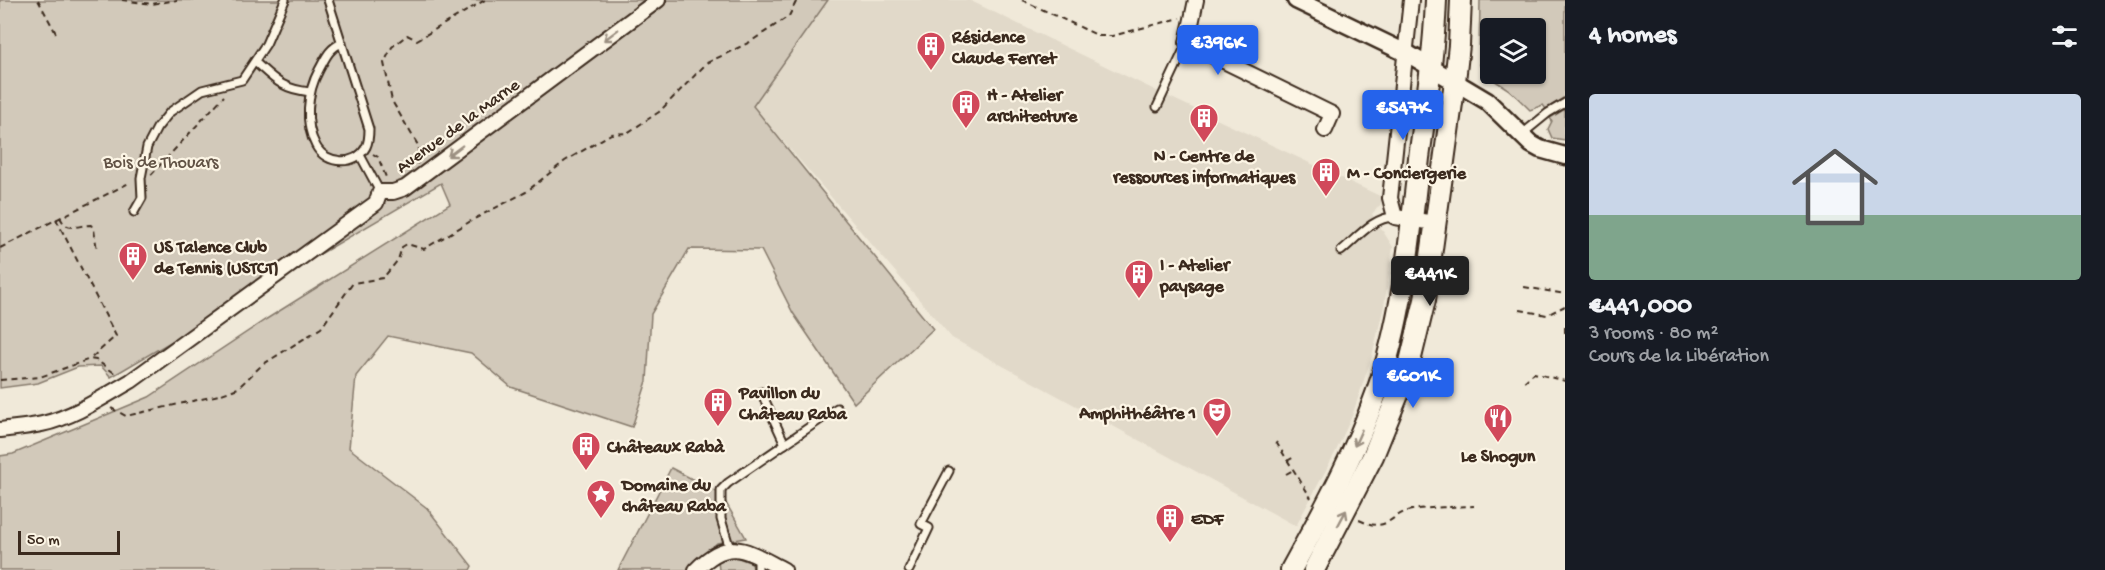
<!DOCTYPE html>
<meta charset="utf-8">
<style>
body{margin:0;font-family:"Gochi Hand",sans-serif;background:#20242c;color:#f1f3f6;height:100vh;display:flex;flex-direction:column;font-size:22px;white-space:nowrap}
*{box-sizing:border-box;margin:0}
p{font-size:20px;color:#9ea1a6}
.icon{flex:none;width:33px;height:33px;fill:none;stroke:currentColor;stroke-width:2;stroke-linecap:round;stroke-linejoin:round}
.map{position:relative;flex:1;overflow:hidden}
.side{display:flex;flex-direction:column;background:#171b24;width:540px}
.side>*{flex:none}
.fabs{position:absolute;left:1480px;top:18px;display:grid;gap:12px}
.fabs a{display:grid;place-items:center;width:66px;height:66px;border-radius:6px;background:#171b24;box-shadow:0 2px 4px #0004;font-size:30px}
.scale{position:absolute;left:18px;bottom:15px;width:102px;box-sizing:border-box;padding-left:6px;border:3px solid #3b2a1e;border-top:0;font-size:16px;line-height:21px;white-space:nowrap;color:#3b2a1e;-webkit-text-stroke:4px #fcf5e5;paint-order:stroke}
.price{position:absolute;translate:-50% -51px;padding:0 14px;border-radius:6px;background:#2563eb;color:#fff;font-size:20px;line-height:39px;filter:drop-shadow(0 2px 3px #0008)}
.price::after{content:'';position:absolute;left:50%;top:36px;width:18px;height:14px;margin-left:-9px;background:inherit;clip-path:polygon(0 0,100% 0,50% 100%)}
.price.on{background:#222;color:#fff}
ul{padding:0;list-style:none}
li{display:grid;align-content:center;gap:12px;height:318px;padding:0 24px}
li span{display:grid;place-items:center;height:186px;border-radius:6px;color:#555}
li>.icon{margin-inline-start:auto}
span .icon{width:108px;height:108px;fill:#fffc;stroke-width:1}
li b{font-size:26px}
h2{display:flex;justify-content:space-between;align-items:center;height:72px;padding:0 24px;font-size:26px}
main{display:flex;flex:1;min-height:0}
.map>svg:first-child{display:block}
.built{fill:#e1d9c9}
.green{fill:#d2c9ba;stroke:#867a6c;stroke-width:1.5;fill-rule:evenodd}
.lines{fill:none;stroke-linecap:round;stroke-linejoin:round}
.service-casing{stroke:#3b2a1e;stroke-width:11}
.minor-casing{stroke:#3b2a1e;stroke-width:18}
.tertiary-casing{stroke:#3b2a1e;stroke-width:21}
.secondary-casing{stroke:#3b2a1e;stroke-width:24}
.path{stroke:#3b2a1e;stroke-width:2;stroke-dasharray:6 4.5;stroke-linecap:butt}
.service{stroke:#fcf5e5;stroke-width:7}
.minor{stroke:#fcf5e5;stroke-width:14}
.tertiary{stroke:#fcf5e5;stroke-width:16}
.secondary{stroke:#fcf5e5;stroke-width:20}
.oneway{stroke:#9c9082}
.labels{text-anchor:middle;stroke-width:4.5;stroke-linejoin:round;paint-order:stroke}
.poi-label{font-size:18px;font-weight:bold;fill:#3b2a1e;stroke:#fcf5e5;text-anchor:start}
.street-label{font-size:18px;fill:#3b2a1e;stroke:#fcf5e5}
.park-label{font-size:18px;fill:#615245;stroke:#fcf5e5}
</style>
<main>
<div class="map">
<svg width="1565" height="570" viewBox="0 0 1565 570">
<rect width="100%" height="100%" fill="#f0e9d9"/>
<filter id="ink" filterUnits="userSpaceOnUse"><feTurbulence type="fractalNoise" baseFrequency=".0167" numOctaves="2"/><feDisplacementMap in="SourceGraphic" scale="12" xChannelSelector="R" yChannelSelector="G"/><feConvolveMatrix kernelMatrix="1 2 1 2 8 2 1 2 1" color-interpolation-filters="sRGB"/></filter>
<g filter="url(#ink)">
<polygon class="built" points="828,0 969,0 1163,94 1382,197 1381,204 1372,214 1393,247 1384,306 1372,356 1352,416 1336,451 1296,526 952,338 753,106"/>
<g class="green">
<polygon points="0,0 828,0 753,106 933,329 854,403 793,313 761,250 689,249 651,314 647,381 632,427 511,387 471,353 388,336 356,376 349,448 427,508 472,566 470,570 0,570 0,456 13,454 149,397 265,320 450,204 441,183 111,377 101,366 78,367 38,383 0,388"/>
<path d="M1480 0H1565V97L1546 109 1543 105 1530 110C1523 103 1516 96 1509 90 1498 81 1481 77 1479 61ZM1491 28H1536V74H1491Z"/>
<polygon points="1565,109 1565,140 1552,138 1548,129 1552,121 1550,118"/>
<polygon points="671,468 721,494 746,538 717,543 689,570 618,570"/>
<polygon points="728,557 736,557 752,563 753,570 719,570 718,561"/>
</g>
<g class="lines">
<g class="service-casing">
<g id="service">
<path d="M328 0 369 129C369 135 369 141 366 147 356 166 326 165 316 146 304 124 307 92 319 70 325 59 329 48 342 43"/>
<path d="M255 62C275 80 282 89 310 92"/>
<polyline points="1157,107 1187,43"/>
<polyline points="1521,135 1548,113 1565,103"/>
<polyline points="360,155 380,192"/>
<polyline points="134,212 142,198 141,178 147,147 157,128 170,112 202,90 242,80 266,44 285,0"/>
<path d="M1341 251C1356 239 1374 216 1395 217"/>
<polyline points="761,392 785,444"/>
<polyline points="730,549 721,519 721,490 728,483 837,408"/>
<polyline points="758,556 758,570"/>
<polyline points="909,570 929,528 921,524 949,471"/>
</g>
</g>
<g class="minor-casing">
<g id="minor">
<polyline points="1196,0 1187,43 1332,114 1325,130"/>
<polyline points="1411,0 1390,198 1395,217 1435,223"/>
<path d="M0 430C14 428 28 427 42 424 74 417 103 397 131 381L376 203 380 192H393L405 188 658 0"/>
<path d="M696 570C730 535 747 551 784 570"/>
</g>
</g>
<g class="tertiary-casing">
<polyline id="tertiary" points="1296,0 1410,55 1487,101 1531,144 1540,149 1565,156"/>
</g>
<g class="secondary-casing">
<g id="secondary">
<path d="M1291 570C1322 513 1354 456 1376 394 1403 318 1410 238 1419 158 1426 106 1434 53 1436 0"/>
<polyline points="1314,570 1373,456 1408,370 1425,300 1455,81 1459,45 1461,0"/>
</g>
</g>
<g class="path">
<polyline points="38,0 58,37"/>
<polyline points="122,0 152,4 177,0"/>
<polyline points="1022,0 1099,36 1112,36 1180,18"/>
<polyline points="373,154 378,157 387,180"/>
<polyline points="418,164 416,161 419,147 392,101 384,63 392,47 407,35 417,40 485,0"/>
<polyline points="151,175 224,96"/>
<path d="M60 217C67 233 77 225 91 225L94 229 97 251"/>
<polyline points="56,219 116,336 90,359"/>
<polyline points="0,248 131,182"/>
<polyline points="1524,287 1565,294"/>
<polyline points="1520,310 1547,315 1565,306"/>
<polyline points="1565,333 1565,327"/>
<polyline points="0,380 40,377 90,359 96,360 116,374"/>
<polyline points="1524,382 1534,373 1565,381"/>
<polyline points="111,408 126,416 219,395 238,388 262,365 321,328 353,283 383,278 398,260 402,247 407,244 424,249 476,218 526,192 565,161 611,134 627,133 659,112 707,63 750,42 789,16 797,0"/>
<polyline points="1276,442 1311,498"/>
<polyline points="1287,461 1294,457"/>
<polyline points="1286,474 1293,470"/>
<path d="M1359 520C1389 534 1389 514 1412 510 1432 507 1454 507 1474 506"/>
</g>
<use href="#service" class="service"/>
<use href="#minor" class="minor"/>
<use href="#tertiary" class="tertiary"/>
<use href="#secondary" class="secondary"/>
</g>
<defs><path id="oneway-shaft" d="M-6 0H5M1.5-3L5.5 0L1.5 3" fill="none" stroke-width="1.6" stroke-linecap="round" stroke-linejoin="round" transform="scale(1.5)"/></defs>
<g class="oneway">
<use href="#oneway-shaft" transform="translate(611 35) rotate(143)"/>
<use href="#oneway-shaft" transform="translate(455 151) rotate(143)"/>
<use href="#oneway-shaft" transform="translate(1358 438) rotate(114)"/>
<use href="#oneway-shaft" transform="translate(1342 518) rotate(-62)"/>
</g>
</g>
<defs>
<g id="building-pin" transform="scale(1.5)"><path d="M0 17L-7.5 6A9.5 9.5 0 1 1 7.5 6Z" fill="#d1495b" stroke="#fcf5e5"/><path d="M-4-6H4V6H1V3H-1V6H-4ZM-2.5-4.3h1.7v1.8h-1.7ZM.8-4.3h1.7v1.8H.8ZM-2.5-1h1.7V.8h-1.7ZM.8-1h1.7V.8H.8Z" fill="#fff"/></g>
<g id="theatre-pin" transform="scale(1.5)"><path d="M0 17L-7.5 6A9.5 9.5 0 1 1 7.5 6Z" fill="#d1495b" stroke="#fcf5e5"/><path d="M-5-5.5Q0-4 5-5.5V0Q5 5 0 6Q-5 5-5 0ZM-3.3-2.5H-1v1.5H-3.3ZM1-2.5H3.3v1.5H1ZM-2.8 1Q0 5.5 2.8 1Z" fill="#fff"/></g>
<g id="restaurant-pin" transform="scale(1.5)"><path d="M0 17L-7.5 6A9.5 9.5 0 1 1 7.5 6Z" fill="#d1495b" stroke="#fcf5e5"/><path d="M-5-6h1v4h1v-4h1v4h1v-4h1v5L-1.5 .5V6h-2V.5L-5-1ZM5-6V6H3V1.5H1.5Q1.5-4 5-6Z" fill="#fff"/></g>
<g id="sight-pin" transform="scale(1.5)"><path d="M0 17L-7.5 6A9.5 9.5 0 1 1 7.5 6Z" fill="#d1495b" stroke="#fcf5e5"/><path d="M0-6L1.8-2.2L6-1.7L2.9 1.2L3.7 5.4L0 3.3L-3.7 5.4L-2.9 1.2L-6-1.7L-1.8-2.2Z" fill="#fff"/></g>
</defs>
<g fill-rule="evenodd">
<use href="#building-pin" x="931" y="46"/>
<use href="#building-pin" x="966" y="104"/>
<use href="#building-pin" x="1204" y="118"/>
<use href="#building-pin" x="1326" y="172"/>
<use href="#building-pin" x="133" y="256"/>
<use href="#building-pin" x="1139" y="274"/>
<use href="#building-pin" x="718" y="402"/>
<use href="#theatre-pin" x="1217" y="412"/>
<use href="#restaurant-pin" x="1498" y="418"/>
<use href="#building-pin" x="586" y="446"/>
<use href="#sight-pin" x="601" y="494"/>
<use href="#building-pin" x="1170" y="518"/>
</g>
<g class="labels">
<g class="poi-label">
<text x="952" y="42">Résidence<tspan x="952" dy="21">Claude Ferret</tspan></text>
<text x="987" y="100">H - Atelier<tspan x="987" dy="21">architecture</tspan></text>
<text x="1204" y="161" text-anchor="middle">N - Centre de<tspan x="1204" dy="21">ressources informatiques</tspan></text>
<text x="1347" y="178">M - Conciergerie</text>
<text x="154" y="252">US Talence Club<tspan x="154" dy="21">de Tennis (USTCT)</tspan></text>
<text x="1160" y="270">I - Atelier<tspan x="1160" dy="21">paysage</tspan></text>
<text x="739" y="398">Pavillon du<tspan x="739" dy="21">Château Raba</tspan></text>
<text x="1196" y="418" text-anchor="end">Amphithéâtre 1</text>
<text x="607" y="452">Châteaux Rabà</text>
<text x="1498" y="461" text-anchor="middle">Le Shogun</text>
<text x="622" y="490">Domaine du<tspan x="622" dy="21">château Raba</tspan></text>
<text x="1191" y="524">EDF</text>
</g>
<g class="street-label">
<text transform="translate(457 125) rotate(-36)" y="6">Avenue de la Marne</text>
</g>
<g class="park-label">
<text x="161" y="167">Bois de Thouars</text>
</g>
</g>
</svg>
<div class="fabs">
<a><svg class="icon" aria-label="layers" viewBox="0 0 24 24"><path d="M12 4l9 5-9 5-9-5zM3 14l9 5 9-5"/></svg></a>
</div>
<div class="scale">50 m</div>
<b class="price" style="left:1218px;top:76px">€396K</b>
<b class="price" style="left:1403px;top:141px">€547K</b>
<b class="price on" style="left:1430px;top:307px">€441K</b>
<b class="price" style="left:1413px;top:409px">€601K</b>
</div>
<section class="side">
<h2>4 homes<svg class="icon" aria-label="filters" viewBox="0 0 24 24"><path d="M4 7h16M4 17h16"/><circle cx="9" cy="7" r="2"/><circle cx="15" cy="17" r="2"/></svg></h2>
<ul>
<li><span style="background:linear-gradient(#c9d6e8 65%,#7fa58c 0)"><svg class="icon" aria-label="home" viewBox="0 0 24 24"><path d="M3 11l9-7 9 7M6 9v11h12V9"/></svg></span><div><b>€441,000</b><p>3 rooms · 80 m²</p><p>Cours de la Libération</p></div></li>
</ul>
</section>
</main>
